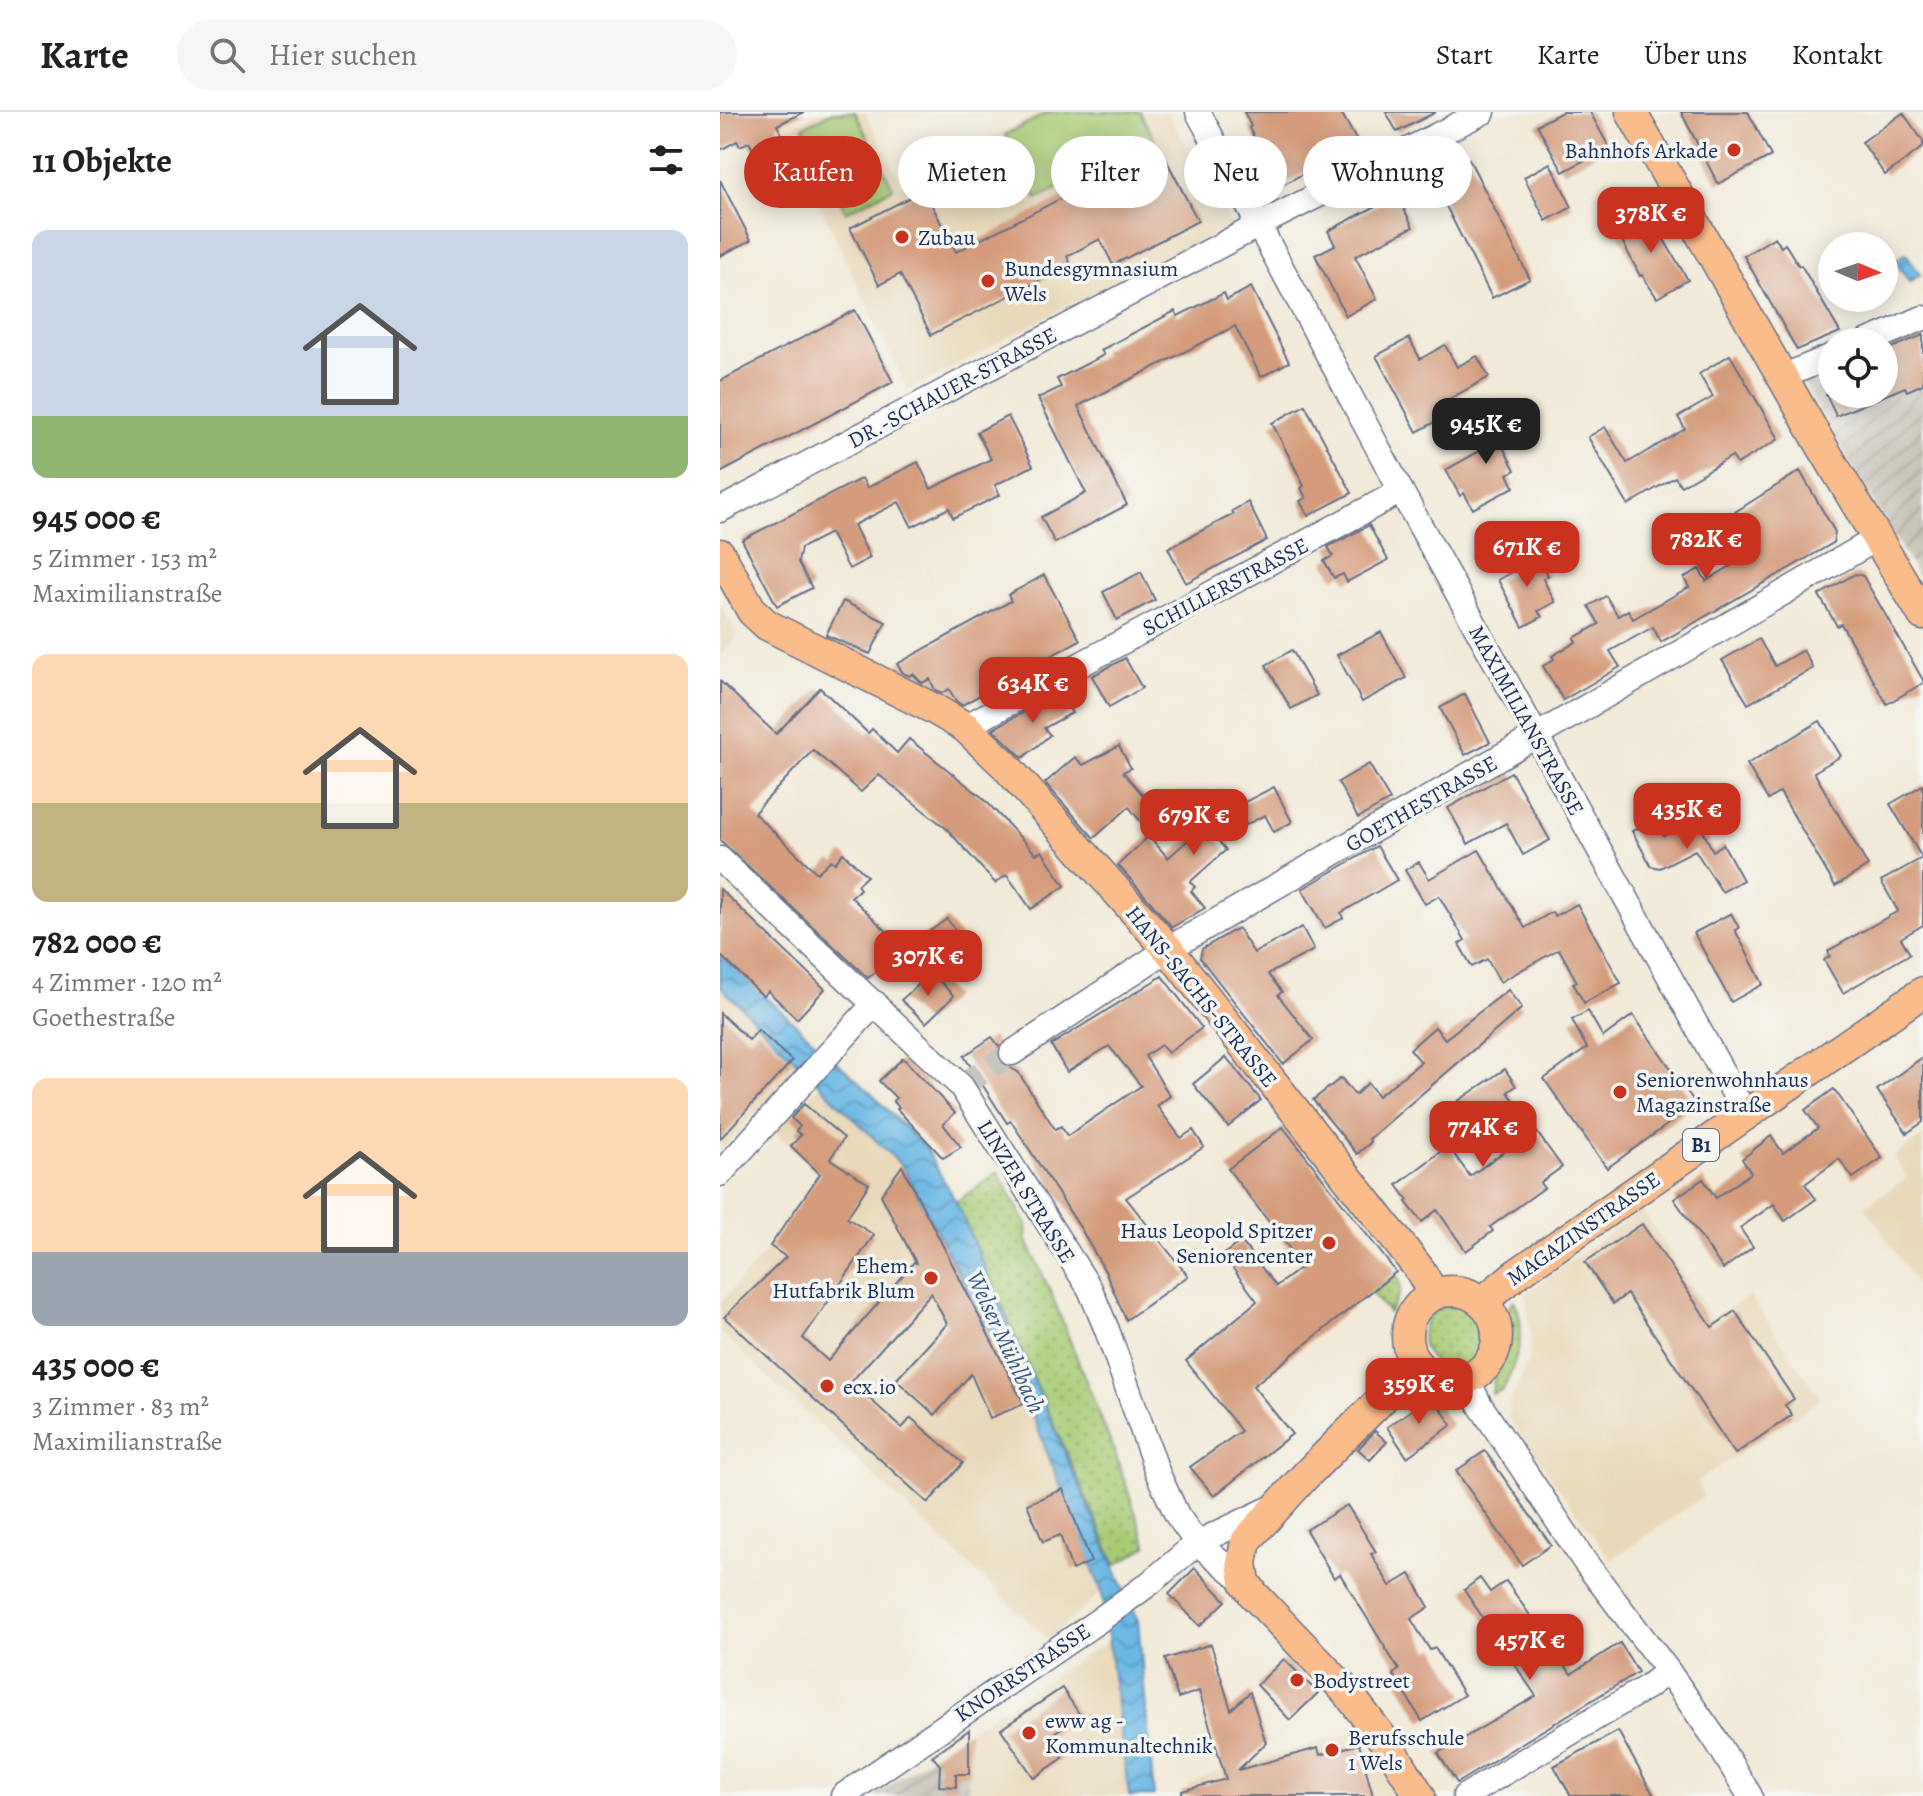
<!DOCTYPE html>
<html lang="de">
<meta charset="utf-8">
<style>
body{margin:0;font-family:Alegreya,serif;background:#f6f6f6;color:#202124;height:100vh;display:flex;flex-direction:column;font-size:30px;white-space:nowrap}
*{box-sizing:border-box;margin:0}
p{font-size:26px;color:#757577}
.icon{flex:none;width:44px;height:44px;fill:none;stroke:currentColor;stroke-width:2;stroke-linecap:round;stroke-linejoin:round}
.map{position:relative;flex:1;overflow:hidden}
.details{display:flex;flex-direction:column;background:#fff;width:720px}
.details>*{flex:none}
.banner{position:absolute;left:24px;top:24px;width:760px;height:72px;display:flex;gap:16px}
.needle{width:52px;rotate:92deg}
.controls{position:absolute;left:1098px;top:120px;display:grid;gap:16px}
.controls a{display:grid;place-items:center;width:80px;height:80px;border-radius:50%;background:#fff;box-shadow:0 4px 20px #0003;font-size:40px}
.price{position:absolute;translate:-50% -68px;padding:0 18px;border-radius:16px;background:#c8321e;color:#fff;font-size:26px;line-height:52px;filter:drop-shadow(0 2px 4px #0008)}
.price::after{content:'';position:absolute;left:50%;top:48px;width:24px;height:18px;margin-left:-12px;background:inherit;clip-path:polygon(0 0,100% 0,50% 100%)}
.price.selected{background:#222;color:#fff}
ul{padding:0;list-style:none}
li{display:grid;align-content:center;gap:16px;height:424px;padding:0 32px}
li span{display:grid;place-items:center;height:248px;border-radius:16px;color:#555}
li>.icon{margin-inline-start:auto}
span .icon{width:144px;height:144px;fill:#fffc;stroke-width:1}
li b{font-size:34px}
h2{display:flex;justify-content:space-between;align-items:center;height:96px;padding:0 32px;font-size:34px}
.pill{padding:0 28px;border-radius:36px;background:#fff;box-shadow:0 4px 20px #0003;font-size:28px;line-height:72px}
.pill.selected{background:#c8321e;color:#fff}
header{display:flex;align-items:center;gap:48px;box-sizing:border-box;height:112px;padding:0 40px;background:#fff;border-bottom:2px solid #e0e0e0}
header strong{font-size:38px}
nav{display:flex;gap:44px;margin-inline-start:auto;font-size:28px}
.search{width:560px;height:72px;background:#f6f6f6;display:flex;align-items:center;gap:20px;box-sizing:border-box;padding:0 28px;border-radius:44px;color:#757577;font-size:30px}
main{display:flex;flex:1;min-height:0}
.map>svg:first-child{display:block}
.built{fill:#e9d9ba}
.industrial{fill:url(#industrial-furrows)}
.green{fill:url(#green-dots);stroke:#617d6a;stroke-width:2}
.pitch{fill:#a7cb75;stroke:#617d6a;stroke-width:2}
.water{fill:url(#water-waves);stroke:#4274a1;stroke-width:2}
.building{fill:#d49c7c}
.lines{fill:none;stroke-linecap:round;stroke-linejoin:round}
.minor-tunnel{stroke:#c7c5c0;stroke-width:24;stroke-dasharray:24 12;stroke-linecap:butt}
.minor-casing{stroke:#667089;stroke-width:27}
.major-casing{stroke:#667089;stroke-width:33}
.minor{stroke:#fff;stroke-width:24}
.major{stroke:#fabc8b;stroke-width:30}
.poi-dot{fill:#c8321e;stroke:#f6f6f2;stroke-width:3}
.labels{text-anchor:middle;stroke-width:7;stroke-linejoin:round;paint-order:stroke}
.shield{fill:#f6f6f2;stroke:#5d6b8a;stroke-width:2}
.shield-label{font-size:20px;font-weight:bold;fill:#1b2f5e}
.poi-label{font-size:22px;fill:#1b2f5e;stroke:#f6f6f2;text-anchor:start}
.street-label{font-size:22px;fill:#1b2f5e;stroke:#f6f6f2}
.water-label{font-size:24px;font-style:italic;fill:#335886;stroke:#f6f6f2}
</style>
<header>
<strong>Karte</strong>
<div class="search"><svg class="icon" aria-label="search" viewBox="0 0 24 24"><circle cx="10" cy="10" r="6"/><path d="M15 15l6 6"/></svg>Hier suchen</div>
<nav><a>Start</a><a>Karte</a><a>Über uns</a><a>Kontakt</a></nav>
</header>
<main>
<section class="details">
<h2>11 Objekte<svg class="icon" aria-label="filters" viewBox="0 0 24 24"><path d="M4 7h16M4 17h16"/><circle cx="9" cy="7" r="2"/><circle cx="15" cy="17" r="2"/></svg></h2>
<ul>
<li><span style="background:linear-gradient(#c9d6e8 75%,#8fb573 0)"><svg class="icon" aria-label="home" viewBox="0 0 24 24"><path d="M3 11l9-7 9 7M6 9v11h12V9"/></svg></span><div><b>945 000 €</b><p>5 Zimmer · 153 m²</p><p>Maximilianstraße</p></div></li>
<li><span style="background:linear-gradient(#ffd9b3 60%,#c2b280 0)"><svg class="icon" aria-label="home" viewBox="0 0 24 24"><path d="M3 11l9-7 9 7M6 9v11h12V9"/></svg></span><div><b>782 000 €</b><p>4 Zimmer · 120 m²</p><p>Goethestraße</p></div></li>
<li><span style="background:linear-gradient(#ffd9b3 70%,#9aa5b1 0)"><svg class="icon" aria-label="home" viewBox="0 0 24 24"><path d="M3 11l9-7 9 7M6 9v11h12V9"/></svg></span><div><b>435 000 €</b><p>3 Zimmer · 83 m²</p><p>Maximilianstraße</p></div></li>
</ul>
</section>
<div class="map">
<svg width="1203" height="1684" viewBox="0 0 1203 1684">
<defs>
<pattern id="industrial-furrows" width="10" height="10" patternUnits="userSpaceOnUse" patternTransform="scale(2)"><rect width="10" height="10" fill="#c9c3b8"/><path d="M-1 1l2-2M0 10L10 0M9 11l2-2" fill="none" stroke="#aca8a1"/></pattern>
<pattern id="green-dots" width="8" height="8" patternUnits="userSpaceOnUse" patternTransform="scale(2)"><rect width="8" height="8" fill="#a7cb75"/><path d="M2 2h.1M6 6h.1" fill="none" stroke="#87a563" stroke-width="1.8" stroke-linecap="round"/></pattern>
<pattern id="water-waves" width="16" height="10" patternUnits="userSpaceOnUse" patternTransform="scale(2)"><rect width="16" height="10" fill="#6ab8e4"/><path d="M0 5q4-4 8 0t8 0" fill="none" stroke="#5696bc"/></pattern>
</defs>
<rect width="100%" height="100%" fill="#f6f6f2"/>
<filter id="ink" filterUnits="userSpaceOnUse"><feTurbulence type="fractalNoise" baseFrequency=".0125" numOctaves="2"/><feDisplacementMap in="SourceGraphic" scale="16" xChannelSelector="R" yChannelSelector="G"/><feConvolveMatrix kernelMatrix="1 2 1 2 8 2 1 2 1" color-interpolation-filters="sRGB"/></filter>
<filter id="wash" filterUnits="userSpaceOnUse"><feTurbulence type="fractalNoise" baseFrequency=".006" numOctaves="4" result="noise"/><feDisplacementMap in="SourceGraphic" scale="32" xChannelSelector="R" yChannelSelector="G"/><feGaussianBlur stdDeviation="1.8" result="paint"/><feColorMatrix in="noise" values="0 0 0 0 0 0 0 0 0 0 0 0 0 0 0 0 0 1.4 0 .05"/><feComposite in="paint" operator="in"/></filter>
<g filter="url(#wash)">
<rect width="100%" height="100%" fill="#f2ead8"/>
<g class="built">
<polygon points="102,0 145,0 182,74 322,0 447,0 512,114 338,199 188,279 64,17"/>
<polygon points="0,492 18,524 0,544"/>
<polygon points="0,874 80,953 0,1040"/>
<polygon points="106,968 183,1045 182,1054 309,1294 359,1415 382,1480 329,1528 0,1220 0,1191 50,1134 99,1062 54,1019"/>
<polygon points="1203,1024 1203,1182 1145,1094 1187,1066 1174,1044"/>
<polygon points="922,1098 992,1206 1030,1184 1101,1287 978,1369 983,1385 891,1448 789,1307 789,1291 809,1249 811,1227 806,1181"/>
<polygon points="389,1528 409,1684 248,1684 249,1628 243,1622"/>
<polygon points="637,1619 665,1656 682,1684 468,1684 468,1673 493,1661"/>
</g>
<g class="industrial">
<polygon points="1203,219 1203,473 1082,269 1112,257 1112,282 1164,282 1164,235"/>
<polygon points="243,1622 249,1627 248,1684 155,1684"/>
</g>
<g class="green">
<polygon points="278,1060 307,1113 306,1127 331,1181 396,1344 427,1434 396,1453 236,1090"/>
<path d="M677 1163C686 1177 676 1189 669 1201L652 1182Z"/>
<path d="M794 1188C809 1219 796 1249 783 1278L772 1282C773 1274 774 1263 777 1255 781 1247 787 1242 787 1231 787 1211 779 1206 794 1188Z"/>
<circle cx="733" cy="1225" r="31"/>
</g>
<g class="pitch">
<polygon points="113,0 135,0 173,76 126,100 83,15"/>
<polygon points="329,0 420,0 434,27 317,87 285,23"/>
</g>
<g class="water">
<polygon points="1186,141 1200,163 1189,170 1175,149"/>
<polygon points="0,843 152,982 206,1037 236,1090 418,1509 434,1684 409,1684 382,1480 309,1294 182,1054 0,874"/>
</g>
<g id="blocks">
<g class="building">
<polygon points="0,0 84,0 57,13 67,34 41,46 38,40 35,41 29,30 20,34 17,29 0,38"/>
<polygon points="524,0 621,0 638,31 561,74 529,16 531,14"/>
<polygon points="666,0 716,0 677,20"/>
<polygon points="842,0 870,0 889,35 843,60 817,13"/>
<polygon points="961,0 1028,0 1051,44 998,72"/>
<polygon points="1183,1 1203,29 1203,35 1165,63 1142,30"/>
<polygon points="440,36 478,109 393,153 380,127 347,144 351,153 211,223 180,162 159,173 130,116 204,78 236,140"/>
<polygon points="749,47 810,167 772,186 712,66"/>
<polygon points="830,51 852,95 826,109 804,65"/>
<polygon points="0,68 31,128 0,144"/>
<polygon points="677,83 693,115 635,144 657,187 626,204 595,143 615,133 608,119"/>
<polygon points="927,99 968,168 937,186 922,163 920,164 896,117"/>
<polygon points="1055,125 1061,135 1065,132 1079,154 1081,153 1120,220 1077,238 1024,144"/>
<polygon points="531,175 569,250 541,265 515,214 358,294 407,393 335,431 321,405 366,381 318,286 341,275 337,267 384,243 381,238 455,199 458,204 504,181 507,188"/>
<polygon points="135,198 173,270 0,361 0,269"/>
<polygon points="1203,223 1203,272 1187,279 1185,275 1116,304 1106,282 1164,282 1164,239"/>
<polygon points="689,226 700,247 725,233 737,255 757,244 769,265 724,290 730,302 697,320 656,244"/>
<polygon points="1010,243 1059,327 1017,352 1012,344 961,374 955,365 908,393 868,325 885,315 907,351 965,317 958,305 993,285 979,262"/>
<polygon points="585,293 632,381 588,404 580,389 586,386 581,376 584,374 552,311"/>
<polygon points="783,299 795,320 780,329 795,358 788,362 794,375 753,397 744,381 740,384 726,358 770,333 759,312"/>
<polygon points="288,304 313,354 275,373 280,383 233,406 229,396 192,415 179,390 134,413 150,446 129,457 110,421 81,436 78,450 92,476 57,494 22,428 142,366 147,376 198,350 211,377 271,347 257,320"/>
<polygon points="1080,359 1115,420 1113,431 941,530 933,515 890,539 900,555 843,588 823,554 834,547 832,544 856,530 854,526 879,512 869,494 886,484 898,504 908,498 913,507 969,475 964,466 979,457 986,469 1014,452 997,419 1011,411 1007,405"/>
<polygon points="528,390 547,428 466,471 448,436 514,402 512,399"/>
<polygon points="649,413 668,448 627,470 623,462 614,466 604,449 613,444 608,435"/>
<polygon points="815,440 828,464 823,467 835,490 818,499 822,505 803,515 778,468 794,459 791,454"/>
<polygon points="421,460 435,488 397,508 383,480"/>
<polygon points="1135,462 1143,464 1203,568 1203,571 1167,592 1121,512 1117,514 1099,483"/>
<polygon points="324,463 360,528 242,593 236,589 229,577 222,581 215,578 210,567 202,571 193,562 189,564 183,561 177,552 291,489 288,483"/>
<polygon points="123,489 166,510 150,542 106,523"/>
<polygon points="661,520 686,566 642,590 617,543"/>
<polygon points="1039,527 1055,554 1083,538 1093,556 1028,592 1002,548"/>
<polygon points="572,538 597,583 571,597 546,553"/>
<polygon points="405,546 422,576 389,595 372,564"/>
<polygon points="0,569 56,622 100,576 148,621 152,617 177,641 189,627 263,686 316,742 322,739 345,774 311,797 287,763 275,771 227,717 159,663 141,680 93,638 34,701 97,761 111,748 115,751 123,741 147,764 137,773 140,777 131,785 185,837 148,866 0,728"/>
<polygon points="340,580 352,601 324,616 330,623 303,646 273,617"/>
<polygon points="745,582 770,630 745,643 720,596"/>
<polygon points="1100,609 1121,644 1094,660 1148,754 1115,774 1060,680 1048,688 1027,652"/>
<polygon points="399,634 411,656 403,660 435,697 421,710 409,695 374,726 325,671 355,645 363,653"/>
<polygon points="649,652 670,688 638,706 618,670"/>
<polygon points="791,660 830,728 803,743 786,711 748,732 728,696"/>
<polygon points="1203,673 1203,813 1181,826 1190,842 1123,881 1104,848 1110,844 1108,839 1178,799 1161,769 1202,746 1170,692"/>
<polygon points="554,675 572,710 554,720 545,703 497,727 506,738 470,770 475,775 471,779 485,796 452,815 398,753 429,724 448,746 491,707"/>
<polygon points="976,706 993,739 1003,732 1023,768 1002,780 975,738 940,756 931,754 912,719 934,709 944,724"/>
<polygon points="657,734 677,768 621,801 623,806 605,816 582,777"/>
<polygon points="759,738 805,816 832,800 835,804 857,792 901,871 864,891 853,871 857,870 839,837 780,870 767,847 752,855 739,832 745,828 719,784 705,792 685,758 699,750 709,767"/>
<polygon points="0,777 105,877 77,907 48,879 43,884 0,843"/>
<polygon points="1011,801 1019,816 1015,818 1043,872 1011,890 974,821"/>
<polygon points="227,807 248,835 219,856 199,827"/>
<polygon points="582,815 594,838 548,862 562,880 558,883 593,928 563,952 480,846 482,837 518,816 534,841"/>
<polygon points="212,861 234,884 206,911 181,888"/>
<polygon points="442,864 482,916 448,941 441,933 425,944 450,984 437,994 461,1026 473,1018 484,1035 406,1086 468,1164 406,1208 386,1161 361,1117 291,1009 287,1011 244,944 272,925 279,934 277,943 280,950 298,960 335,1017 341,1014 347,1024 421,974 389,934 347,960 331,933"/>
<polygon points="788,878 802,896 649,1027 651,1030 637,1042 593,988 621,966 635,983 648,971 658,984 701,950 690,937 715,915 725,927"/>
<polygon points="868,899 883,925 913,903 976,992 887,1056 824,967 867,936 852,908"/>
<polygon points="0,901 29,928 38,918 72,949 0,1027"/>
<polygon points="506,945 541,988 508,1015 473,972"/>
<polygon points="1203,945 1203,1010 1187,1021 1157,978"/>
<polygon points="183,946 235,1001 223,1012 241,1035 223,1046 177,997 179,995 173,989 176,986 159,969"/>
<polygon points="785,957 796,974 788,980 842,1055 820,1071 824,1076 770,1115 773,1119 746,1139 717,1098 702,1110 686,1090 688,1088 677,1073 728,1034 750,1064 792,1034 764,996 736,1015 725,998"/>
<polygon points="1114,977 1162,1046 1133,1066 1119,1047 1085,1072 1096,1087 1065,1109 1054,1092 1020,1116 1033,1135 1003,1157 954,1087 983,1067 996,1086 1031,1061 1022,1047 1051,1024 1063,1041 1098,1016 1085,998"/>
<polygon points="84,992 124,1026 110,1047 149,1072 127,1106 154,1123 83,1226 108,1249 194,1150 196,1151 161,1083 182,1054 304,1292 270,1306 251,1262 215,1303 176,1268 227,1212 211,1181 131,1270 182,1316 191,1306 243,1351 208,1391 4,1205 66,1145 50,1134 100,1062 71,1034 81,1023 76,1019 80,1014 71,1006"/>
<polygon points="563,1015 676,1160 533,1274 572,1322 494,1384 470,1355 521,1319 466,1249 537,1189 503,1143 521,1129 556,1174 583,1154 508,1057"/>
<polygon points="922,1112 992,1215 1015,1199 1074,1287 1065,1293 1072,1303 1015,1342 907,1182 893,1192 865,1150"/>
<polygon points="712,1284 732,1313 687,1345 667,1315"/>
<polygon points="655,1319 667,1330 650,1348 638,1337"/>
<polygon points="765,1339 831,1433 802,1453 736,1359"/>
<polygon points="343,1377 371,1450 352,1458 340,1423 323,1430 307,1392"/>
<polygon points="627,1393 656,1440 651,1442 670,1474 690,1462 709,1495 691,1507 710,1538 715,1536 744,1583 702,1609 673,1562 679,1558 620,1462 614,1466 586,1418"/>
<polygon points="475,1456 506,1489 480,1514 449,1482"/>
<polygon points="760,1466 770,1480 786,1469 851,1562 900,1531 918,1560 737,1671 718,1641 816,1584 744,1478"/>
<polygon points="491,1532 511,1598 530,1580 546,1631 518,1658 598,1636 600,1643 639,1632 653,1684 462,1684 462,1679 506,1667 479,1579 458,1586 445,1547"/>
<polygon points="564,1547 598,1581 570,1608 537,1573"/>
<polygon points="342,1576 360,1603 328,1625 343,1646 314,1666 281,1617"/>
<polygon points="249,1618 249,1662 236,1662 236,1675 219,1674 220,1653 212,1644"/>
<polygon points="898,1619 934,1684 851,1684 834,1654"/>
</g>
</g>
</g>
<g filter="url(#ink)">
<use href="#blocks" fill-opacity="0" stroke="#667089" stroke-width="2"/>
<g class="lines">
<polyline class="minor-tunnel" points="241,974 292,941"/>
<g class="minor-casing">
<g id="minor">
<polyline points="478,0 681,379 1026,1003"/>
<polyline points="1146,230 1203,206"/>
<polyline points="1062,265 1112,244"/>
<polyline points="0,398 539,113 763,0"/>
<polyline points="245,615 681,379"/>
<polyline points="0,747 241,974 370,1177 387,1218 438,1362 457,1403 477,1431 525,1470"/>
<polyline points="292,941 448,837 1158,426"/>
<polyline points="0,1062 155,891"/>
<polyline points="747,1267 760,1293 865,1450 948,1559 996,1628 1030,1684"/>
<polyline points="123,1684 378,1509 430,1471 477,1431 551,1396"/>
<polyline points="745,1684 927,1575 948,1559"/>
</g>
</g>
<g class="major-casing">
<g id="major">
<polyline points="911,0 1100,331 1203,503"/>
<polyline points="0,442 32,499 47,513 214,597 245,615 284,652 448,837 700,1158 714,1183"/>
<circle cx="732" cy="1224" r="45"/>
<polyline points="762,1190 795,1163 1203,880"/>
<polyline points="697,1252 586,1363 526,1429 522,1451 525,1470 534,1483 627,1580 672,1639 700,1684"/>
</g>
</g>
<use href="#minor" class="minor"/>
<use href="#major" class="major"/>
</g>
</g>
<g class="poi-dot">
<circle cx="1014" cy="38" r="8"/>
<circle cx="182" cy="125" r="8"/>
<circle cx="268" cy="169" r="8"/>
<circle cx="900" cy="980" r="8"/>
<circle cx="609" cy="1131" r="8"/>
<circle cx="211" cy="1166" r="8"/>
<circle cx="107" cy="1274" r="8"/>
<circle cx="577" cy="1568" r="8"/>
<circle cx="309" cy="1621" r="8"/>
<circle cx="612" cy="1638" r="8"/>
</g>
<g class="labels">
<rect class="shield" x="963" y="1017" width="36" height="32" rx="6"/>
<g class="shield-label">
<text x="981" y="1040">B1</text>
</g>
<g class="poi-label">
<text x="998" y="46" text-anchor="end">Bahnhofs Arkade</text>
<text x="198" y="133">Zubau</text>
<text x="284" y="164">Bundesgymnasium<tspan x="284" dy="25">Wels</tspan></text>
<text x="916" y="975">Seniorenwohnhaus<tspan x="916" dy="25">Magazinstraße</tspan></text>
<text x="593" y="1126" text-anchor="end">Haus Leopold Spitzer<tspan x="593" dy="25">Seniorencenter</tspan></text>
<text x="195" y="1161" text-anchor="end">Ehem.<tspan x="195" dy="25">Hutfabrik Blum</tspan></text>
<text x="123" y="1282">ecx.io</text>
<text x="593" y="1576">Bodystreet</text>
<text x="325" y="1616">eww ag -<tspan x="325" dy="25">Kommunaltechnik</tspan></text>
<text x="628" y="1633">Berufsschule<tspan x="628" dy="25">1 Wels</tspan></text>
</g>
<g class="street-label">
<text transform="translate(232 275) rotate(-28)" y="8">DR.-SCHAUER-STRASSE</text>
<text transform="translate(505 474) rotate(-28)" y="8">SCHILLERSTRASSE</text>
<text transform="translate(807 608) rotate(61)" y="8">MAXIMILIANSTRASSE</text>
<text transform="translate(701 691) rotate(-30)" y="8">GOETHESTRASSE</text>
<text transform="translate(482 884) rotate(51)" y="8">HANS-SACHS-STRASSE</text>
<text transform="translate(307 1079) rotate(58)" y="8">LINZER STRASSE</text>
<text transform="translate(863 1116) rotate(-35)" y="8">MAGAZINSTRASSE</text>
<text transform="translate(302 1560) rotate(-34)" y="8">KNORRSTRASSE</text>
</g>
<g class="water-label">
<text transform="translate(286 1230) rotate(65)" y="8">Welser Mühlbach</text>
</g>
</g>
</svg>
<div class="controls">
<a><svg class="needle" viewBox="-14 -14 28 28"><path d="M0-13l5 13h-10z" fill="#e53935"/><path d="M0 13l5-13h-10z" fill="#757577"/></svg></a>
<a><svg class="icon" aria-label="locate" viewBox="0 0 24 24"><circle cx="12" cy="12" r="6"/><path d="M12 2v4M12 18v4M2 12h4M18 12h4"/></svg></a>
</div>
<b class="price" style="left:931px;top:143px">378K €</b>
<b class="price selected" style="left:766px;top:354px">945K €</b>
<b class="price" style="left:986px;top:469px">782K €</b>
<b class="price" style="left:807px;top:477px">671K €</b>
<b class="price" style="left:313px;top:613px">634K €</b>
<b class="price" style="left:967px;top:739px">435K €</b>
<b class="price" style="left:474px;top:745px">679K €</b>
<b class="price" style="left:208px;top:886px">307K €</b>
<b class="price" style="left:763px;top:1057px">774K €</b>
<b class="price" style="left:699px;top:1314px">359K €</b>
<b class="price" style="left:810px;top:1570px">457K €</b>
<div class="banner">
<a class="pill selected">Kaufen</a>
<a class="pill">Mieten</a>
<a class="pill">Filter</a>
<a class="pill">Neu</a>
<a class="pill">Wohnung</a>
</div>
</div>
</main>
